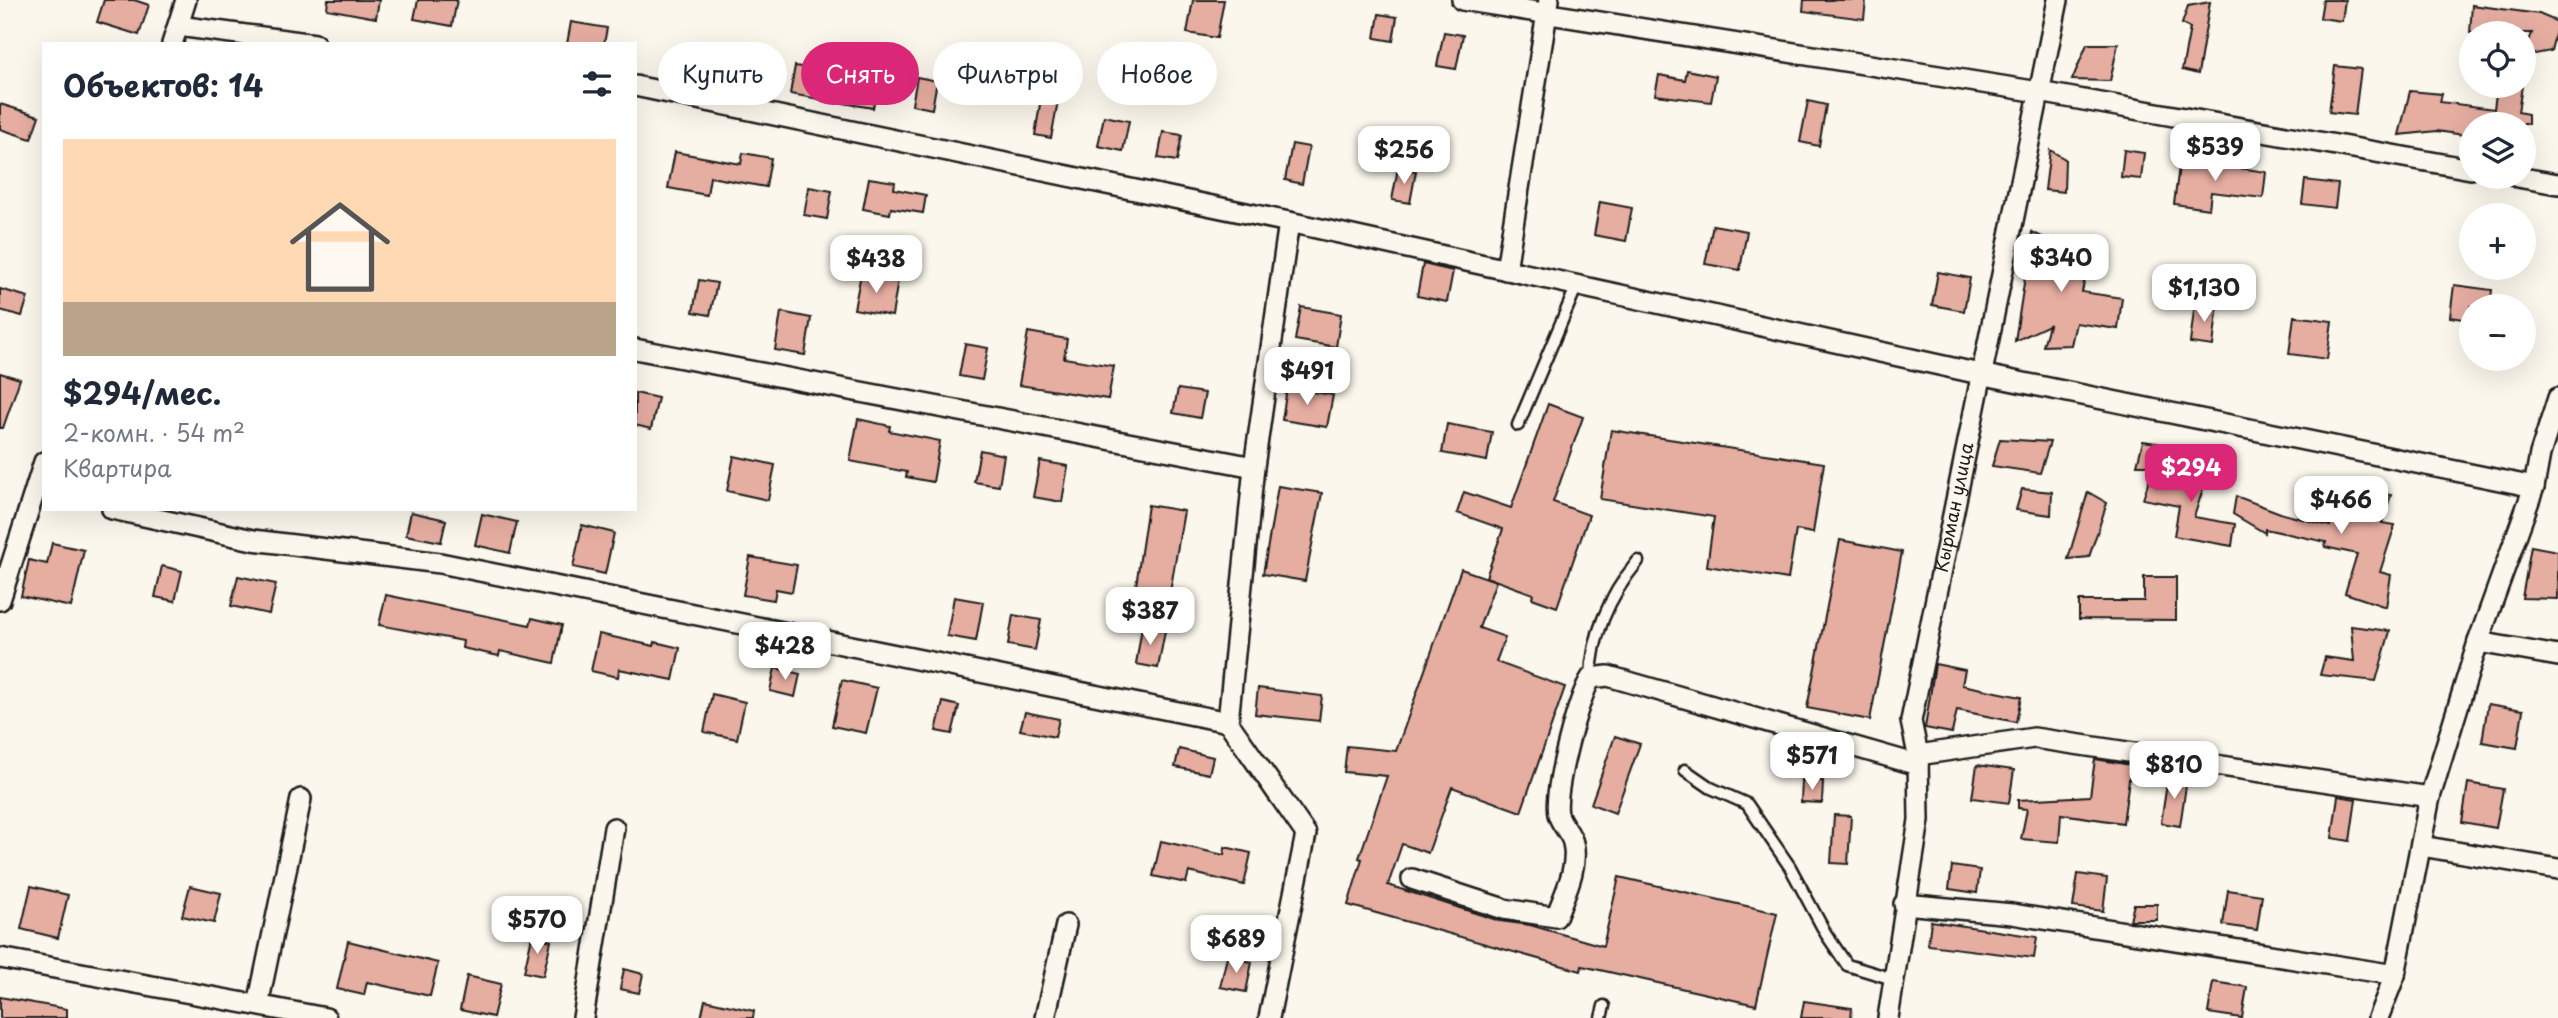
<!DOCTYPE html>
<html lang="ru">
<meta charset="utf-8">
<style>
body{margin:0;font-family:"Playpen Sans",sans-serif;background:#f6f6f7;color:#1f2937;height:100vh;display:flex;flex-direction:column;font-size:26px;white-space:nowrap}
*{box-sizing:border-box;margin:0}
p{font-size:23px;color:#747a83}
.icon{flex:none;width:38px;height:38px;fill:none;stroke:currentColor;stroke-width:2;stroke-linecap:round;stroke-linejoin:round}
.map{position:relative;flex:1;overflow:hidden}
.sheet{position:absolute;left:42px;top:42px;width:595px;height:469px;display:flex;flex-direction:column;background:#fff;border-radius:0px;box-shadow:0 7px 28px #0002}
.sheet>*{flex:none}
.hud{position:absolute;left:658px;top:42px;width:665px;height:63px;display:flex;gap:14px}
.controls{position:absolute;left:2459px;top:21px;display:grid;gap:14px}
.controls a{display:grid;place-items:center;width:77px;height:77px;border-radius:50%;background:#fff;box-shadow:0 7px 28px #0002;font-size:35px}
.price{position:absolute;translate:-50% -60px;padding:0 16px;border-radius:14px;background:#fff;color:#222;font-size:23px;line-height:46px;filter:drop-shadow(0 2px 4px #0008)}
.price::after{content:'';position:absolute;left:50%;top:42px;width:21px;height:16px;margin-left:-10px;background:inherit;clip-path:polygon(0 0,100% 0,50% 100%)}
.price.selected{background:#db2777;color:#fff}
ul{padding:0;list-style:none}
li{display:grid;align-content:center;gap:14px;height:371px;padding:0 21px}
li+li{border-top:2px solid #e0e1e3}
li span{display:grid;place-items:center;height:217px;border-radius:0px;color:#555}
li>.icon{margin-inline-start:auto}
span .icon{width:126px;height:126px;fill:#fffc;stroke-width:1}
li b{font-size:30px}
h2{display:flex;justify-content:space-between;align-items:center;height:84px;padding:0 21px;font-size:30px}
.chip{padding:0 24px;border-radius:32px;background:#fff;box-shadow:0 7px 28px #0002;font-size:24px;line-height:63px}
.chip.selected{background:#db2777;color:#fff}
.map>svg:first-child{display:block}
.building{fill:#e6ada1;stroke:#1c1c1c;stroke-width:2}
.lines{fill:none;stroke-linecap:round;stroke-linejoin:round}
.lane-casing{stroke:#1c1c1c;stroke-width:15}
.street-casing{stroke:#1c1c1c;stroke-width:24}
.lane{stroke:#fbf7ec;stroke-width:10}
.street{stroke:#fbf7ec;stroke-width:19}
.labels{text-anchor:middle;stroke-width:6;stroke-linejoin:round;paint-order:stroke}
.street-label{font-size:18px;fill:#1c1c1c;stroke:#fbf7ec}
</style>
<div class="map">
<svg width="2558" height="1018" viewBox="0 0 2558 1018">
<rect width="100%" height="100%" fill="#fbf7ec"/>
<filter id="ink" filterUnits="userSpaceOnUse"><feTurbulence type="fractalNoise" baseFrequency=".0143" numOctaves="2"/><feDisplacementMap in="SourceGraphic" scale="14" xChannelSelector="R" yChannelSelector="G"/><feConvolveMatrix kernelMatrix="1 2 1 2 8 2 1 2 1" color-interpolation-filters="sRGB"/></filter>
<g filter="url(#ink)">
<g class="building">
<polygon points="104,0 134,0 149,5 139,35 97,22"/>
<polygon points="328,0 379,0 376,18 327,9"/>
<polygon points="418,0 457,0 452,26 414,19"/>
<polygon points="1193,0 1224,0 1217,38 1187,33"/>
<polygon points="1804,0 1866,0 1864,19 1803,11"/>
<polygon points="2323,0 2345,0 2342,21 2320,18"/>
<polygon points="2210,2 2198,74 2182,70 2190,28 2182,24 2188,6"/>
<polygon points="2472,5 2539,14 2558,22 2551,51 2524,56 2532,33 2470,33"/>
<polygon points="1379,14 1397,17 1393,41 1375,38"/>
<polygon points="571,22 607,28 604,44 567,44"/>
<polygon points="1444,32 1463,35 1456,69 1437,66"/>
<polygon points="2087,44 2118,44 2110,81 2072,80"/>
<polygon points="707,45 760,55 755,86 701,76"/>
<polygon points="795,66 879,79 873,108 790,94"/>
<polygon points="2335,66 2361,69 2355,115 2329,112"/>
<polygon points="1687,70 1716,76 1711,102 1655,95 1659,75 1685,80"/>
<polygon points="917,77 937,81 932,109 912,105"/>
<polygon points="2497,86 2522,86 2518,112 2528,114 2528,124 2471,124 2471,136 2437,131 2399,135 2410,91 2442,94 2440,102 2494,109"/>
<polygon points="1041,98 1058,101 1051,138 1035,135"/>
<polygon points="1808,101 1826,105 1819,146 1800,142"/>
<polygon points="0,104 39,116 31,139 0,129"/>
<polygon points="1104,116 1129,121 1123,151 1098,146"/>
<polygon points="1163,132 1182,135 1177,161 1158,158"/>
<polygon points="1292,144 1309,147 1302,184 1285,180"/>
<polygon points="2050,150 2065,159 2064,192 2045,190"/>
<polygon points="2124,150 2144,153 2141,179 2121,177"/>
<polygon points="675,152 741,164 743,153 771,158 766,187 710,177 707,195 668,188"/>
<polygon points="2180,159 2266,172 2263,198 2211,192 2209,209 2174,204"/>
<polygon points="1398,168 1416,171 1410,203 1392,200"/>
<polygon points="869,178 895,182 894,189 926,195 923,213 891,208 890,214 863,209"/>
<polygon points="2305,180 2338,184 2335,208 2302,204"/>
<polygon points="809,187 832,191 827,219 804,215"/>
<polygon points="1600,202 1632,208 1626,241 1594,235"/>
<polygon points="1713,225 1747,231 1740,270 1705,264"/>
<polygon points="2032,232 2067,250 2069,241 2091,249 2082,292 2122,298 2118,329 2076,323 2071,345 2043,346 2049,325 2015,341"/>
<polygon points="1423,264 1453,271 1447,302 1417,296"/>
<polygon points="1938,272 1970,278 1964,311 1932,305"/>
<polygon points="861,274 898,280 892,316 854,309"/>
<polygon points="699,280 717,283 710,315 693,312"/>
<polygon points="2454,285 2492,290 2490,306 2471,306 2471,320 2450,317"/>
<polygon points="0,289 28,297 22,316 0,310"/>
<polygon points="2195,302 2218,304 2213,346 2190,343"/>
<polygon points="1301,307 1341,314 1336,347 1295,340"/>
<polygon points="781,312 811,318 805,355 775,350"/>
<polygon points="2294,316 2332,321 2327,359 2289,354"/>
<polygon points="1028,332 1067,339 1064,358 1114,366 1108,399 1019,385"/>
<polygon points="965,344 988,348 982,380 959,376"/>
<polygon points="0,373 20,379 3,428 0,428"/>
<polygon points="1287,388 1333,395 1327,427 1282,420"/>
<polygon points="1178,389 1205,393 1200,418 1173,413"/>
<polygon points="635,393 658,398 651,429 635,425"/>
<polygon points="1548,404 1583,417 1553,502 1589,515 1557,607 1532,598 1533,594 1486,577 1503,529 1457,513 1464,492 1511,508"/>
<polygon points="858,419 890,426 889,431 940,441 933,482 906,477 907,472 850,461"/>
<polygon points="1447,424 1492,432 1487,461 1442,453"/>
<polygon points="1611,430 1824,463 1813,533 1796,530 1788,579 1707,566 1714,517 1600,499"/>
<polygon points="2000,439 2050,442 2040,473 1992,466"/>
<polygon points="2143,441 2158,443 2156,465 2137,465"/>
<polygon points="980,450 1004,455 999,486 974,482"/>
<polygon points="2195,454 2214,455 2194,517 2235,524 2232,546 2174,536 2179,506 2143,499 2151,474 2185,486"/>
<polygon points="734,456 775,465 768,500 727,491"/>
<polygon points="1040,461 1068,466 1062,502 1033,497"/>
<polygon points="1278,486 1322,493 1305,581 1263,574"/>
<polygon points="2022,489 2052,492 2051,515 2016,510"/>
<polygon points="2339,489 2370,495 2371,492 2391,495 2382,523 2395,525 2380,572 2391,575 2386,607 2345,593 2357,554 2325,547 2326,542 2265,529 2265,533 2233,514 2236,496 2283,514 2330,526"/>
<polygon points="2088,492 2107,503 2089,557 2068,559"/>
<polygon points="1148,505 1184,511 1169,598 1135,592"/>
<polygon points="411,512 446,520 441,542 406,535"/>
<polygon points="482,514 517,522 510,553 475,545"/>
<polygon points="582,525 614,533 605,574 573,567"/>
<polygon points="1840,540 1902,552 1870,720 1807,708"/>
<polygon points="52,543 84,550 71,607 21,596 29,560 47,564"/>
<polygon points="2531,546 2558,551 2558,599 2522,598"/>
<polygon points="750,557 797,565 792,592 776,589 774,600 743,595"/>
<polygon points="162,566 182,571 175,601 155,597"/>
<polygon points="1461,569 1496,581 1479,628 1505,637 1496,662 1565,687 1521,812 1452,787 1428,853 1402,844 1388,885 1500,921 1530,925 1603,946 1619,877 1777,913 1756,1005 1582,966 1581,971 1348,905 1362,859 1359,858 1387,776 1344,772 1347,746 1396,751"/>
<polygon points="238,576 276,584 269,614 231,606"/>
<polygon points="2144,577 2176,577 2176,620 2079,619 2079,601 2144,601"/>
<polygon points="386,595 530,625 532,618 562,625 554,663 500,651 499,656 462,648 463,641 379,625"/>
<polygon points="954,597 983,602 976,641 947,636"/>
<polygon points="1013,615 1041,620 1035,650 1008,645"/>
<polygon points="2351,626 2390,631 2376,681 2320,675 2325,657 2354,661"/>
<polygon points="1142,627 1165,631 1158,668 1136,664"/>
<polygon points="599,634 654,646 655,642 680,648 673,680 619,669 618,677 591,671"/>
<polygon points="1935,664 1965,670 1962,685 2021,697 2016,722 1957,710 1952,733 1925,728"/>
<polygon points="775,668 800,674 795,697 770,691"/>
<polygon points="842,680 877,688 866,733 832,726"/>
<polygon points="1258,688 1322,696 1319,721 1255,714"/>
<polygon points="712,694 745,702 737,739 704,732"/>
<polygon points="943,702 959,706 952,734 936,731"/>
<polygon points="2488,704 2523,710 2517,748 2482,742"/>
<polygon points="1025,712 1059,719 1055,737 1020,730"/>
<polygon points="1615,736 1640,744 1615,813 1591,804"/>
<polygon points="1179,749 1213,757 1209,774 1175,767"/>
<polygon points="2095,759 2131,765 2123,823 2061,814 2059,842 2021,839 2027,809 2018,808 2018,800 2090,796"/>
<polygon points="1977,765 2014,770 2009,803 1972,798"/>
<polygon points="2168,777 2187,779 2180,826 2161,823"/>
<polygon points="1802,780 1823,781 1822,803 1801,802"/>
<polygon points="2468,783 2503,789 2496,828 2462,822"/>
<polygon points="2338,796 2356,799 2350,841 2332,838"/>
<polygon points="1834,815 1851,816 1848,864 1831,863"/>
<polygon points="1161,841 1224,855 1225,847 1251,853 1244,885 1189,872 1186,883 1153,876"/>
<polygon points="1952,866 1980,870 1977,893 1949,889"/>
<polygon points="2078,874 2107,878 2103,911 2073,907"/>
<polygon points="31,886 68,895 58,938 21,929"/>
<polygon points="190,886 221,893 214,923 182,916"/>
<polygon points="2228,890 2262,895 2257,930 2223,925"/>
<polygon points="2134,904 2157,904 2157,920 2130,920"/>
<polygon points="1931,921 2037,937 2034,958 1928,945"/>
<polygon points="532,936 551,941 543,976 524,972"/>
<polygon points="348,941 438,963 430,996 367,982 364,995 337,989"/>
<polygon points="1227,957 1252,962 1246,992 1220,987"/>
<polygon points="624,969 643,974 639,993 620,989"/>
<polygon points="467,976 501,984 493,1017 460,1010"/>
<polygon points="2213,982 2247,987 2242,1018 2208,1013"/>
<polygon points="0,997 67,1009 67,1018 0,1018"/>
<polygon points="705,1000 754,1011 753,1018 701,1018"/>
<polygon points="1804,1001 1852,1008 1851,1018 1801,1018"/>
</g>
<g class="lines">
<g class="lane-casing">
<g id="lane">
<polyline points="1518,425 1577,285"/>
<path d="M1591 678C1592 634 1611 594 1638 561"/>
<polyline points="1685,770 1711,788 1747,804 1790,867 1826,934 1847,965 1893,979"/>
<polyline points="1601,1018 1604,1006"/>
</g>
</g>
<g class="street-casing">
<g id="street">
<polyline points="1462,0 2039,92 2471,169"/>
<polyline points="178,26 315,44"/>
<polyline points="172,44 186,0"/>
<polyline points="635,86 1289,222 1980,374 2534,487"/>
<polyline points="2517,177 2558,184"/>
<polyline points="1506,270 1549,0"/>
<polyline points="635,349 1254,467"/>
<polyline points="112,509 253,540 440,563 1228,722"/>
<polyline points="0,600 44,462"/>
<polyline points="2478,642 2558,656"/>
<polyline points="1918,755 2034,738 2430,797"/>
<polyline points="2421,846 2558,869"/>
<path d="M1412 879 1504 909 1556 917C1564 895 1579 867 1573 843 1571 833 1561 825 1558 814 1553 792 1578 698 1591 678L1608 676 1918 765"/>
<polyline points="1904,904 2012,914 2395,975"/>
<polyline points="0,958 326,1018"/>
<polyline points="258,1005 301,799"/>
<polyline points="583,1018 614,828"/>
<polyline points="1045,1018 1066,925"/>
<polyline points="1269,1018 1306,834 1228,722 1254,467 1289,222"/>
<path id="s1" d="M1888 1018 1919 820 1918 755 1911 721 2058 0"/>
<polyline points="2378,1018 2395,975 2430,797 2478,642 2534,487 2540,454 2558,398"/>
</g>
</g>
<use href="#lane" class="lane"/>
<use href="#street" class="street"/>
</g>
</g>
<g class="labels">
<g class="street-label">
<text dy="6" stroke="none"><textPath href="#s1" startOffset="518">Кырман улица</textPath></text>
</g>
</g>
</svg>
<div class="controls">
<a><svg class="icon" aria-label="locate" viewBox="0 0 24 24"><circle cx="12" cy="12" r="6"/><path d="M12 2v4M12 18v4M2 12h4M18 12h4"/></svg></a>
<a><svg class="icon" aria-label="layers" viewBox="0 0 24 24"><path d="M12 4l9 5-9 5-9-5zM3 14l9 5 9-5"/></svg></a>
<a>+</a>
<a>−</a>
</div>
<b class="price" style="left:2215px;top:183px">$539</b>
<b class="price" style="left:1404px;top:186px">$256</b>
<b class="price" style="left:2061px;top:294px">$340</b>
<b class="price" style="left:876px;top:295px">$438</b>
<b class="price" style="left:2204px;top:324px">$1,130</b>
<b class="price" style="left:1307px;top:407px">$491</b>
<b class="price selected" style="left:2191px;top:504px">$294</b>
<b class="price" style="left:2341px;top:536px">$466</b>
<b class="price" style="left:1150px;top:647px">$387</b>
<b class="price" style="left:785px;top:682px">$428</b>
<b class="price" style="left:1812px;top:792px">$571</b>
<b class="price" style="left:2174px;top:801px">$810</b>
<b class="price" style="left:537px;top:956px">$570</b>
<b class="price" style="left:1236px;top:975px">$689</b>
<div class="hud">
<a class="chip">Купить</a>
<a class="chip selected">Снять</a>
<a class="chip">Фильтры</a>
<a class="chip">Новое</a>
</div>
<section class="sheet">
<h2>Объектов: 14<svg class="icon" aria-label="filters" viewBox="0 0 24 24"><path d="M4 7h16M4 17h16"/><circle cx="9" cy="7" r="2"/><circle cx="15" cy="17" r="2"/></svg></h2>
<ul>
<li><span style="background:linear-gradient(#ffd9b3 75%,#b9a48a 0)"><svg class="icon" aria-label="home" viewBox="0 0 24 24"><path d="M3 11l9-7 9 7M6 9v11h12V9"/></svg></span><div><b>$294/мес.</b><p>2-комн. · 54 m²</p><p>Квартира</p></div></li>
</ul>
</section>
</div>
